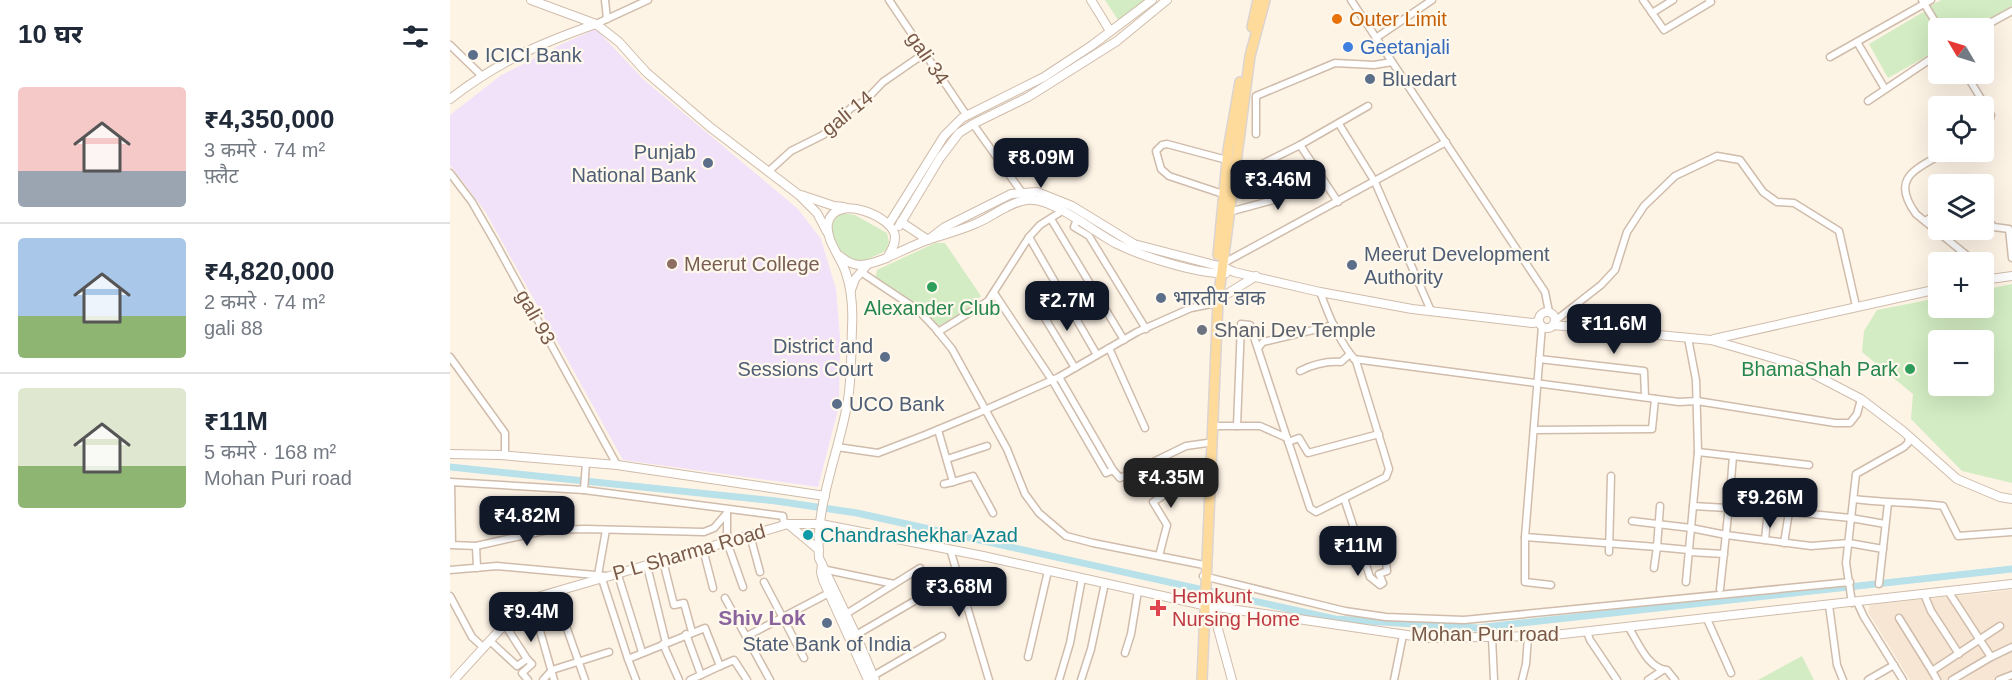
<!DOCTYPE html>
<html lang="hi">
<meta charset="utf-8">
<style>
body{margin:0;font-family:Helvetica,"Noto Sans Devanagari",sans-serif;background:#f2f2f3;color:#1f2937;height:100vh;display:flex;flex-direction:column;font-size:22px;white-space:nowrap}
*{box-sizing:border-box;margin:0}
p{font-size:20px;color:#747a83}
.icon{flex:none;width:33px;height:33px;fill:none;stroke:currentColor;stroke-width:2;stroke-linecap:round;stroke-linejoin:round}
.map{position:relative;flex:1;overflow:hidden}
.details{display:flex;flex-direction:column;background:#fff;width:450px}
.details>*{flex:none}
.needle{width:39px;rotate:308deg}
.controls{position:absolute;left:1478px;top:18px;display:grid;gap:12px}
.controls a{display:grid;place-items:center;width:66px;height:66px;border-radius:6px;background:#fff;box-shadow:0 6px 24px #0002;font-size:30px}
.price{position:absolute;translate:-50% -51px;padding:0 14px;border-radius:12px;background:#111827;color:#fff;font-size:20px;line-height:39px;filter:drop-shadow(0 2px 3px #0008)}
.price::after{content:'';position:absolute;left:50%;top:36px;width:18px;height:14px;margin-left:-9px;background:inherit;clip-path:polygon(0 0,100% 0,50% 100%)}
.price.current{background:#222;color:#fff}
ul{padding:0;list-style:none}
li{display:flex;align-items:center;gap:18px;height:150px;padding:0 18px}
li+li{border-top:2px solid #e0e1e3}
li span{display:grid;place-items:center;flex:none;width:168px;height:120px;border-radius:6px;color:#555}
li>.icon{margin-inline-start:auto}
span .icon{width:72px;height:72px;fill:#fffc;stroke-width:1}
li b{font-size:26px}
h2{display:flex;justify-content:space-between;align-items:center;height:72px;padding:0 18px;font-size:26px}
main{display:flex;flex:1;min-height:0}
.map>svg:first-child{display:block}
.residential{fill:#f6e6d3}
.education{fill:#f1e2fa}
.green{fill:#d3ecc3;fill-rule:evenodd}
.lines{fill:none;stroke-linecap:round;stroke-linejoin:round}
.canal{stroke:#b8e1e9;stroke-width:7}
.minor-casing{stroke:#d0bcab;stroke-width:9}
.tertiary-casing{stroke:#d0bcab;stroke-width:10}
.primary-casing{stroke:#dcd4d0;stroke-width:12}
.minor{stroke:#fff;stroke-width:6}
.tertiary{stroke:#fff;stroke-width:8}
.primary{stroke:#ffdb9b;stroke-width:9}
.food-dot{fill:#e8710a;stroke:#fff8ed;stroke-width:2}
.shop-dot{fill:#3f7fe0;stroke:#fff8ed;stroke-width:2}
.service-dot{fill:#5c6f8a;stroke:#fff8ed;stroke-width:2}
.education-dot{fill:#8d6e63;stroke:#fff8ed;stroke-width:2}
.leisure-dot{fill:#2e9e5b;stroke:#fff8ed;stroke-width:2}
.worship-dot{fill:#6b7280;stroke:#fff8ed;stroke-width:2}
.culture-dot{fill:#0f9aa8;stroke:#fff8ed;stroke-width:2}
.health-dot{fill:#e0444e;stroke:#fff8ed;stroke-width:2}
.labels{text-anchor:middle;stroke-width:4.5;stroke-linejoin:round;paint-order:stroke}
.food-label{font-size:20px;fill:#c56008;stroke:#fff8ed;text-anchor:start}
.shop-label{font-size:20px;fill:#366cbe;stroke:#fff8ed;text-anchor:start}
.service-label{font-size:20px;fill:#4e5e75;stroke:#fff8ed;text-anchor:start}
.street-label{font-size:20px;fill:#795a49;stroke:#fff8ed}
.education-label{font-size:20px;fill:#785e54;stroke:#fff8ed;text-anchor:start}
.leisure-label{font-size:20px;fill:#27864d;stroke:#fff8ed}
.worship-label{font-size:20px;fill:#5b616d;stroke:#fff8ed;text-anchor:start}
.culture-label{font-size:20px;fill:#0d838f;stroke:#fff8ed;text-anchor:start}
.health-label{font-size:20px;fill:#be3a42;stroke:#fff8ed;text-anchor:start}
.neighbourhood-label{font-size:21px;font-weight:bold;fill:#8a649c;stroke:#fff8ed}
</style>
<main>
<section class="details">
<h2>10 घर<svg class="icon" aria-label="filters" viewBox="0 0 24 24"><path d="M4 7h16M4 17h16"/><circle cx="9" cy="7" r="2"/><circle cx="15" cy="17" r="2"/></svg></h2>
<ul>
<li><span style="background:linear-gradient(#f6c9c9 70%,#9aa5b1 0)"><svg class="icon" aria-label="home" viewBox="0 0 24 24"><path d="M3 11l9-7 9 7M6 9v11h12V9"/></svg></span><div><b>₹4,350,000</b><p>3 कमरे · 74 m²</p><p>फ़्लैट</p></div></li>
<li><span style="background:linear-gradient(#a9c7e8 65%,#8fb573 0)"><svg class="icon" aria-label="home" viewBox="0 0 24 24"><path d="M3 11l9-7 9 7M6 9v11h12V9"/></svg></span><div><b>₹4,820,000</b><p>2 कमरे · 74 m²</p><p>gali 88</p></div></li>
<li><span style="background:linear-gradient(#dfe7d0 65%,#8fb573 0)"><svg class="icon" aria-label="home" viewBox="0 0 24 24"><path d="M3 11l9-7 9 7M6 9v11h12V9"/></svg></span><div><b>₹11M</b><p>5 कमरे · 168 m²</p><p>Mohan Puri road</p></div></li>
</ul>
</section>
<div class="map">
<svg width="1562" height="680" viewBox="0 0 1562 680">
<rect width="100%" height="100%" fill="#fef4e6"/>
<polygon class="residential" points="1562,590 1562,680 1460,680 1418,612 1420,605 1426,604"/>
<polygon class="education" points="146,29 194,80 348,209 371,239 386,289 390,337 389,406 368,487 173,460 35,211 0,165 0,115 50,76 112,44"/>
<g class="green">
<polygon points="655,0 697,0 668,20"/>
<polygon points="1491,0 1562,0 1562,6 1524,28 1493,28 1480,6"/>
<polygon points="1475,11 1488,34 1488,50 1438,78 1419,44"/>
<path d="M392 213 405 215 437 233 439 242 436 251 409 263C390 254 366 231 392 213Z"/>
<polygon points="485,243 495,243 531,296 520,308 489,326 460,301 425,279 427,270"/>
<path d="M1562 284V483L1512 471 1461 419 1463 394 1412 352 1414 331 1427 310 1488 298V308H1533V290ZM1488 340H1533V386H1488Z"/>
<polygon points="1352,656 1364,680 1308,680"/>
</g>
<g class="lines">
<polyline class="canal" points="0,467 326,501 407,513 885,619 1027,628 1562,569"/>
<g class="minor-casing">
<g id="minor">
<polyline points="155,0 157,19"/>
<polyline points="439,0 517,116"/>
<polyline points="901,0 1095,292 1099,312"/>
<polyline points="1193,0 1214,30 1261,2 1259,0"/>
<polyline points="1472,0 1489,28"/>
<polyline points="1202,13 1223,0"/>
<polyline points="146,24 198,0"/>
<polyline points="1531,28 1562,11"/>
<polyline points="926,38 982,0"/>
<polyline points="1407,42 1435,89"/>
<polyline points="0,45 31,75"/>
<polyline points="1380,57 1481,0"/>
<polyline points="1516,74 1541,115 1538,125 1533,128"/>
<polyline points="1418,101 1488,54"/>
<polyline points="523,124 573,194"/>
<polyline points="889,124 925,182 981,311"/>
<polyline points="806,134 806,96 885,63 924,65 942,62"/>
<polyline points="850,145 888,202"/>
<path d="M1495 152C1467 169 1439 177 1466 214L1525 262"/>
<polyline points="319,171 341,151 373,135 401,108 415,101 433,82 475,53"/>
<polyline points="0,173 22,202 45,242 167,465"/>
<polyline points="784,178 850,145 918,106"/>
<polyline points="773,194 719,176 711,169 706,151 712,145 717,144 777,160"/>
<polyline points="779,212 823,200 812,174"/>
<polyline points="1533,216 1544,227 1559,229 1562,258"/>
<polyline points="601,219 674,340"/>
<polyline points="627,219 624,227 639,236 696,329"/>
<polyline points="1475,221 1488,213"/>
<polyline points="579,237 647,355"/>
<polyline points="772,264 996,142"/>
<polyline points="1533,269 1539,279"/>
<polyline points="411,272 468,310 485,328 502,349 557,449 575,494 589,513 616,536 643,543 754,565"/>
<polyline points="544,293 602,380 656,473 663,470 609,377"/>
<polyline points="613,297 590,310 625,368"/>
<polyline points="1105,321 1151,285 1165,270 1177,232 1194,206 1225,176 1267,156 1290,160 1313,192 1327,202 1344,203 1389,231 1406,306"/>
<polyline points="1092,326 1075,537 1207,547 1210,506"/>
<polyline points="488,332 538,301 579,237 590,225 612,211"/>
<polyline points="809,347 813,342 884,325"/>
<polyline points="659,348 695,428"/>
<polyline points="0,357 55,433 55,455"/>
<polyline points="904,359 1229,402 1247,401 1385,423 1400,423 1407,414 1411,399"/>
<polyline points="1089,359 1194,371 1195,397"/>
<path d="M850 371C864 364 876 361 891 362L900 354"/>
<path d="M763 426H810L837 438 860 508 866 512 936 477 939 469 906 361C889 342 879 316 870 292"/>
<polyline points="787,426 791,324 800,325 837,438"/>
<polyline points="488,430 503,482 494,484"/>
<polyline points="1084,430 1202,429 1205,399"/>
<polyline points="838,442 849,438 858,453 929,434"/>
<polyline points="387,447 428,453 475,435 528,413 609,377 687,332 741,308 761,304"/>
<polyline points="1248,452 1359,465"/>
<polyline points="497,459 537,446"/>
<polyline points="136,463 134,490 1,482 2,545 26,546 98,530 136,529 254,532 264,528 277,513"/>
<polyline points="663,470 670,478 736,446 757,443"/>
<polyline points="503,482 523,476 543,513"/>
<polyline points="134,490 333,516 334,525"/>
<polyline points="894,498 920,577 930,585 933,583 929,574 937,571 936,561"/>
<path d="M1404 499C1434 503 1463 502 1493 506L1508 536 1562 532"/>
<polyline points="1243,506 1277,508 1279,506 1283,456"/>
<polyline points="277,513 277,542 293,587"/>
<polyline points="1182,521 1241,528 1276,535 1361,546 1399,543 1433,549"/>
<polyline points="300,535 310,572"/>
<polyline points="1075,537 1075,582 1101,585"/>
<polyline points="1315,540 1318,510"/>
<polyline points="1334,543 1339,512"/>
<polyline points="26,546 27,568"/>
<polyline points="253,549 263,588"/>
<polyline points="500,549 539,680"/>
<polyline points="1159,552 1161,476"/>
<polyline points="1239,552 1274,554"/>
<polyline points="709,556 717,525 703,502 756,470"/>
<polyline points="213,561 224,605 234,603 242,632"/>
<polyline points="197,566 216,643"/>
<polyline points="1204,568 1207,547 1239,550"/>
<polyline points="0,570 47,566 156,576"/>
<polyline points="377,570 444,584"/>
<polyline points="148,575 156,530"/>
<polyline points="168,575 192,652"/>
<polyline points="753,576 895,611 936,617 1014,620 1400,582"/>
<polyline points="152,579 178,659"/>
<polyline points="314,582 354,658"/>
<polyline points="1236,582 1248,452 1246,380 1238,338"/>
<polyline points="1429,584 1438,503"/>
<polyline points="1270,589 1279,506 1401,518 1435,524"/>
<polyline points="1498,591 1541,657 1562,647"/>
<polyline points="104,592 135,680"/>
<polyline points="1474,594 1481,611 1509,654"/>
<polyline points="0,596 22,637 34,648"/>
<polyline points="275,598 320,680"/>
<polyline points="81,599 104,680"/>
<polyline points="1407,602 1414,617 1453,680"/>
<polyline points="1402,603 1396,563 1406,474 1454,447 1458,443 1459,437"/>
<polyline points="1379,605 1387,665 1393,680"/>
<polyline points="396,614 470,568"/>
<polyline points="1449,618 1482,671 1550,626"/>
<polyline points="1257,619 1281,673"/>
<path d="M1179 628C1188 642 1198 669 1217 670L1225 680"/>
<polyline points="1137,632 1140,640 1167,680"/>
<polyline points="236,634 251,675"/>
<polyline points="406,635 473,596 510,578"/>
<polyline points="297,636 379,593"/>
<polyline points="1042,637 1044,680"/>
<polyline points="40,641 67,666 77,659 55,625"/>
<polyline points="213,644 229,680"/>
<polyline points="675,653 681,634 688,591"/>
<polyline points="578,657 598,571"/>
<polyline points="77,659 82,664 72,673 78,680"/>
<polyline points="270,666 284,660 297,680"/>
<polyline points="1482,671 1487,680"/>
<polyline points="423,676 492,636"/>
<polyline points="93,680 102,670 159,652"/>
<polyline points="186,680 178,659 255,628 270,666 240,680"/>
<polyline points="609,680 620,643 632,578"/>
<polyline points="631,680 641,649 655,583"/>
<polyline points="944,680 953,635"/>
<polyline points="1072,680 1076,664 1078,637"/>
<polyline points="1198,680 1213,670"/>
<polyline points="1418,680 1444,665"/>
<polyline points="1502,680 1541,657"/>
<polyline points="1549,680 1562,675"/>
</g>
</g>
<g class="tertiary-casing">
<g id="tertiary">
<polyline points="81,0 146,24 169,42 196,72 260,127 349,195 367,213 377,232"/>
<polyline points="641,0 660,31"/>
<path d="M0 99C48 62 88 44 146 24"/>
<polyline points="351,195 384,206 394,207"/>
<polyline points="451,222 478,240 495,227 561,194 587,192 622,206 684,244 776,268 784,272 870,292 962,309 1082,323 1089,322"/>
<polyline points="439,224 494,136 512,118 594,77 641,46 702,0"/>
<polyline points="449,226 490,158 509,133 523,124 578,97 667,41 717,0"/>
<path d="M390 256C407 271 418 264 437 258 441 251 445 246 445 237 445 217 385 192 378 223 375 240 391 257 396 273 402 291 403 310 402 328 401 353 402 381 397 405 388 455 365 506 369 558L406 635 425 680"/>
<path d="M438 257C452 251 466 244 480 239 496 234 512 230 527 223 543 216 560 202 577 200 601 196 645 233 667 244 691 256 750 275 776 273"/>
<polyline points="1533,280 1562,276"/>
<polyline points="401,290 405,279 418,264"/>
<polyline points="761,304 806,276"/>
<circle cx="1097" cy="320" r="8"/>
<polyline points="1103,325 1261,340 1344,364 1411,399 1453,431 1507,479 1550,497 1562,499"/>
<polyline points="1264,339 1488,289"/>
<polyline points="0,454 50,455 167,465 375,496"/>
<polyline points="338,524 369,550"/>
<polyline points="372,564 371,572 373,580 418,680"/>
<polyline points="762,607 782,680"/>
<polyline points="4,680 77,600 338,524 371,524 533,556 753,605 977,638 1095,636 1562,584"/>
</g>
</g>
<g class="primary-casing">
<g id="primary">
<polyline points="802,27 808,0"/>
<polyline points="768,255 778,150 790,82"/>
<polyline points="752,680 768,301 800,56 815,0"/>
</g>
</g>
<use href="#minor" class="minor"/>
<use href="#tertiary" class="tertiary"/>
<use href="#primary" class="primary"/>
</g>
<circle class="food-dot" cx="887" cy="19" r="6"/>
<circle class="shop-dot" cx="898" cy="47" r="6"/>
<g class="service-dot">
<circle cx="23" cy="55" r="6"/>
<circle cx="920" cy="79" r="6"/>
<circle cx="258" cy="163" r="6"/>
<circle cx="902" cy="265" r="6"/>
<circle cx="711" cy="298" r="6"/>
<circle cx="435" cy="357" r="6"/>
<circle cx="387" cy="404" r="6"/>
<circle cx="377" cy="623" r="6"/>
</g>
<circle class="education-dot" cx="222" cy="264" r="6"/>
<g class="leisure-dot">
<circle cx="482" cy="287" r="6"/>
<circle cx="1460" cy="369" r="6"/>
</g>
<circle class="worship-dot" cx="752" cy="330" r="6"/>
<circle class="culture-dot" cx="358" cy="535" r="6"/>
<path class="health-dot" d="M705 599h6v6h6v6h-6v6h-6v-6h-6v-6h6z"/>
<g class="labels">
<g class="food-label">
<text x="899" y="26">Outer Limit</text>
</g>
<g class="shop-label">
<text x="910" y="54">Geetanjali</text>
</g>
<g class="service-label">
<text x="35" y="62">ICICI Bank</text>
<text x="932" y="86">Bluedart</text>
<text x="246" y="159" text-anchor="end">Punjab<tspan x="246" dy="23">National Bank</tspan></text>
<text x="914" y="261">Meerut Development<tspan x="914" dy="23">Authority</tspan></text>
<text x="723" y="305">भारतीय डाक</text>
<text x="423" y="353" text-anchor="end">District and<tspan x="423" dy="23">Sessions Court</tspan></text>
<text x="399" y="411">UCO Bank</text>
<text x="377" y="651" text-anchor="middle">State Bank of India</text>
</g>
<g class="street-label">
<text transform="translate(478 58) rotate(56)" y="7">gali 34</text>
<text transform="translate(397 113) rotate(-39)" y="7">gali 14</text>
<text transform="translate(86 317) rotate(61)" y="7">gali 93</text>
<text transform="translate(239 552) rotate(-16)" y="7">P L Sharma Road</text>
<text x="1035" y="641">Mohan Puri road</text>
</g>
<g class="education-label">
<text x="234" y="271">Meerut College</text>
</g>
<g class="leisure-label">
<text x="482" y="315">Alexander Club</text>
<text x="1448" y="376" text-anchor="end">BhamaShah Park</text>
</g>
<g class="worship-label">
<text x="764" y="337">Shani Dev Temple</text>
</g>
<g class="culture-label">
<text x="370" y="542">Chandrashekhar Azad</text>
</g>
<g class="health-label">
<text x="722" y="603">Hemkunt<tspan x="722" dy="23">Nursing Home</tspan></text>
</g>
<g class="neighbourhood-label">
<text x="312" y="625">Shiv Lok</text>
</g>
</g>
</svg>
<div class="controls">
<a><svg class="needle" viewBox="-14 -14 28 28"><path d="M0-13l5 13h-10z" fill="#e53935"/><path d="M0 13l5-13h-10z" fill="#747a83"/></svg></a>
<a><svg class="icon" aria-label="locate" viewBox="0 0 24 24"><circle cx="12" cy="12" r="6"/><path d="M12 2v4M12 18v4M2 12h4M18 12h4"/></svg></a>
<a><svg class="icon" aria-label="layers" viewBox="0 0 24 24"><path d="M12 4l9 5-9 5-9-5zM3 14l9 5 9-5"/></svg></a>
<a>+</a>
<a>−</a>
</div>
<b class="price" style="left:591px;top:189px">₹8.09M</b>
<b class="price" style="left:828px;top:211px">₹3.46M</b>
<b class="price" style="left:617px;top:332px">₹2.7M</b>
<b class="price" style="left:1164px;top:355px">₹11.6M</b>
<b class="price current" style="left:721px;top:509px">₹4.35M</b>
<b class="price" style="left:1320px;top:529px">₹9.26M</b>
<b class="price" style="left:77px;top:547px">₹4.82M</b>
<b class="price" style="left:908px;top:577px">₹11M</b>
<b class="price" style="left:509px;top:618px">₹3.68M</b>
<b class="price" style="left:81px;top:643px">₹9.4M</b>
</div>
</main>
